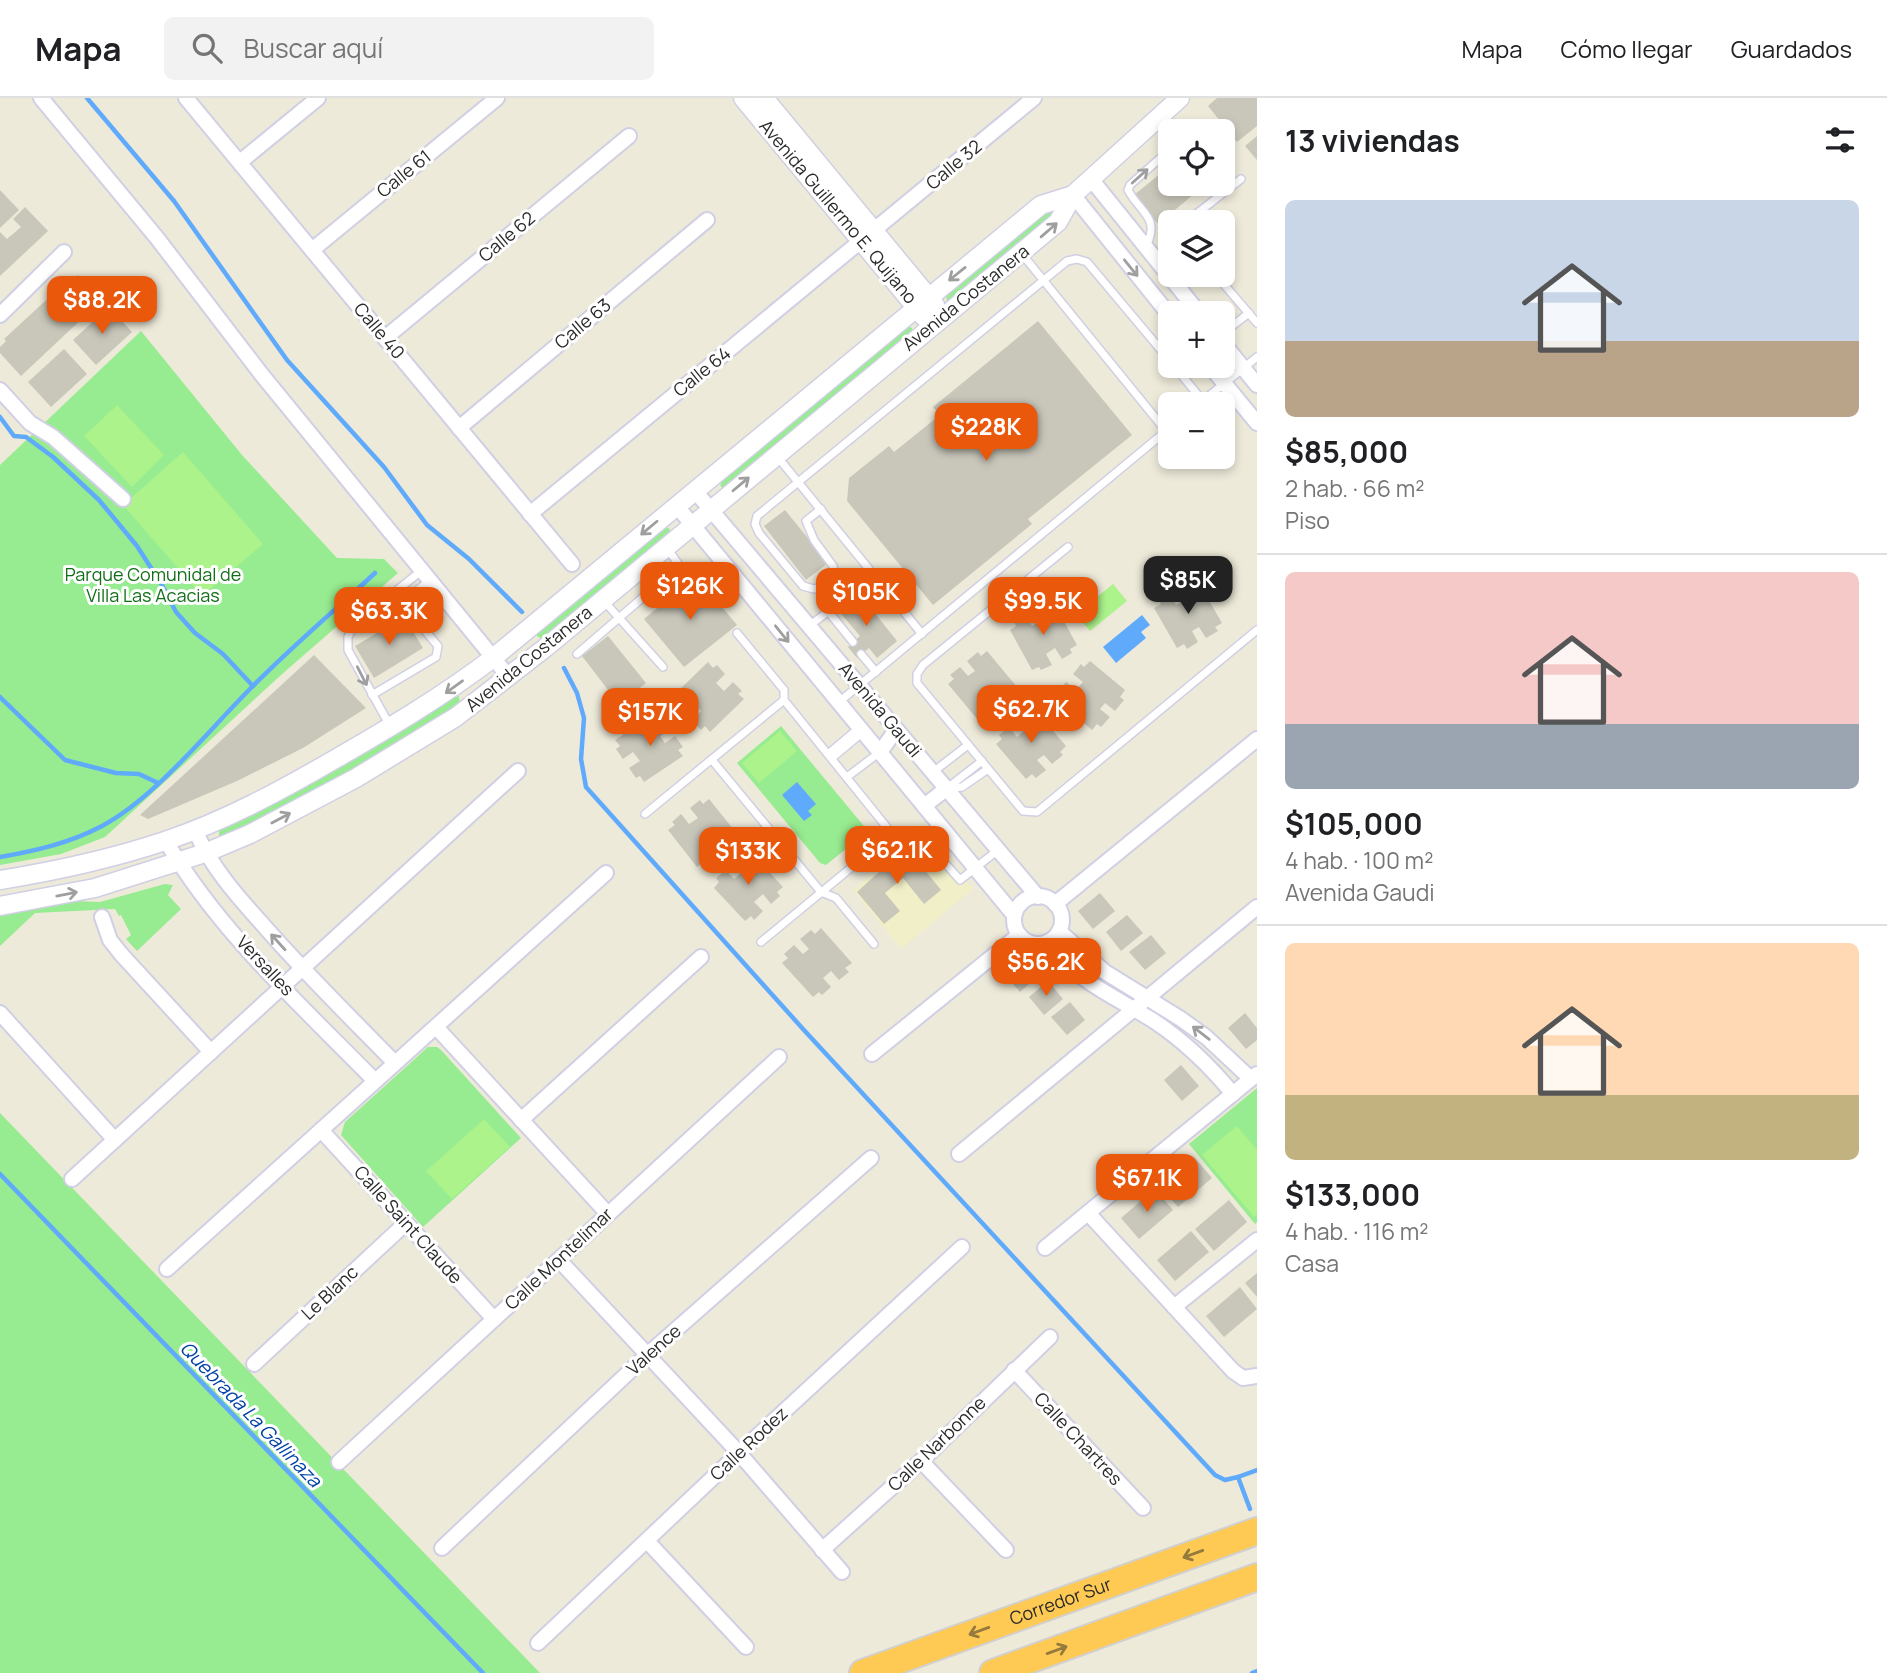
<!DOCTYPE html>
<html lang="es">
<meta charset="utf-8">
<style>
body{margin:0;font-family:Manrope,sans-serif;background:#f2f2f2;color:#202124;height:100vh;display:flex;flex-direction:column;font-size:26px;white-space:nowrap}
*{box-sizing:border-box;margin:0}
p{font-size:23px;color:#757577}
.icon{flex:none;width:38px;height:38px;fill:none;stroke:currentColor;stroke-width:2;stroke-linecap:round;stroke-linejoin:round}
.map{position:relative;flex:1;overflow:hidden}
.sheet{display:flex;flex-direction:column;background:#fff;width:630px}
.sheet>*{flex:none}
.buttons{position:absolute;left:1158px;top:21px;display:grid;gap:14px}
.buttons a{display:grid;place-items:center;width:77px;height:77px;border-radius:10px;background:#fff;box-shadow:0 4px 10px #0003;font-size:35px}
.price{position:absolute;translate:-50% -60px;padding:0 16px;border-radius:14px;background:#ea580c;color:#fff;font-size:23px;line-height:46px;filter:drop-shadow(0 2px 4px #0008)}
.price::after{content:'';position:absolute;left:50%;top:42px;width:21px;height:16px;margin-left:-10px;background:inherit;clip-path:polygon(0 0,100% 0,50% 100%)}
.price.active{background:#222;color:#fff}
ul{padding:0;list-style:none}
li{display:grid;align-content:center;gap:14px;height:371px;padding:0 28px}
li+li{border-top:2px solid #e0e0e0}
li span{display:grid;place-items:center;height:217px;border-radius:10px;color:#555}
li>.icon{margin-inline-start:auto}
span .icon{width:126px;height:126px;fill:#fffc;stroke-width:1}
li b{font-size:30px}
h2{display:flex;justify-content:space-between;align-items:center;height:84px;padding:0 28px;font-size:30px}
header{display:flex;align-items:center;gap:42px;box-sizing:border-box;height:98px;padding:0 35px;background:#fff;border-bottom:2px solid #e0e0e0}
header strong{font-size:33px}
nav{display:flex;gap:38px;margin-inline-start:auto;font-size:24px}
.search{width:490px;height:63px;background:#f2f2f2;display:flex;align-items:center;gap:18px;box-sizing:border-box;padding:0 24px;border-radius:10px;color:#757577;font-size:26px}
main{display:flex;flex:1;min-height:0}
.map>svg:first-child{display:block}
.education{fill:#f1efc7}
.green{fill:#97eb90}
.pitch{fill:#abf38a}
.water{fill:#60aafc}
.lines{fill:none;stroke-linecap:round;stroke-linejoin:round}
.stream{stroke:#60aafc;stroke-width:4.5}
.building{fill:#c9c7ba}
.service-casing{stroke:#d0cfe4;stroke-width:10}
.minor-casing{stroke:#d0cfe4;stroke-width:18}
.tertiary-casing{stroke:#d0cfe4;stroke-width:21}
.motorway-casing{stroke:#d0d0d0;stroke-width:30}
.service{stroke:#fff;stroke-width:7}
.minor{stroke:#fff;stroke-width:14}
.tertiary{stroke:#fff;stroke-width:18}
.motorway{stroke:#ffca53;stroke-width:26}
.oneway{stroke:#9f9f9f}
.oneway2{stroke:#947a3e}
.labels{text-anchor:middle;stroke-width:6;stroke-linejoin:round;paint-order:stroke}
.street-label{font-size:18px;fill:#2a2a2a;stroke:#fff}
.park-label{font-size:18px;fill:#126f17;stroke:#fff}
.water-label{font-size:19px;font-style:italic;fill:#0042a7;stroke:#fff}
</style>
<header>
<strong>Mapa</strong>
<div class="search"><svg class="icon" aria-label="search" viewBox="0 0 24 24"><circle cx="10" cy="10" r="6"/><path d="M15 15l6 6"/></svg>Buscar aquí</div>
<nav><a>Mapa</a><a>Cómo llegar</a><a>Guardados</a></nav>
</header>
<main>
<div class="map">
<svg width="1257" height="1575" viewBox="0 0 1257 1575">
<rect width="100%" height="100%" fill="#eeeada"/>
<polygon class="education" points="920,726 973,791 901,851 853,792 910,746 913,731"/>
<g class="green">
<polygon points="1049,109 1053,109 1056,116 947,203 946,197"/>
<polygon points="907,227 912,230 912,235 726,389 721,389 720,382"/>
<polygon points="141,233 242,357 337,460 384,461 398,475 281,577 105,739 61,756 0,767 0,367"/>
<polygon points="665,429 670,431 669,434 542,541 537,538 536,534"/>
<path d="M459 598 460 605C384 654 305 700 224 739H219V731C301 693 378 647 455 599Z"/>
<polygon points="781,628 868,733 826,767 820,765 737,665"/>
<polygon points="165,786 173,787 168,797 181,811 137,853 126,841 131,837 121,817 119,818 115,811 35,815 0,848 0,816 75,803 100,804"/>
<polygon points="428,949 437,949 441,952 521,1040 423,1129 341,1037 345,1024"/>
<polygon points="1257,990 1257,1124 1255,1126 1189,1046"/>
<polygon points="0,1015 540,1575 0,1575"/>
</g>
<g class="pitch">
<polygon points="117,307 164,357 132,389 84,338"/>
<polygon points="183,354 263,446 202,498 123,407"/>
<polygon points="1113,486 1127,503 1090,533 1076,516"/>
<polygon points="780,633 797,653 759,685 742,665"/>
<polygon points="484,1021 510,1049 452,1101 426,1073"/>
<polygon points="1237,1028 1257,1052 1257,1116 1254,1119 1202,1057"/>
</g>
<g class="water">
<polygon points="1142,517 1150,527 1141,534 1146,540 1116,565 1103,549"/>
<polygon points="797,684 816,706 808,713 812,717 804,723 782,697"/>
</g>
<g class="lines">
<g class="stream">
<polyline points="87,0 174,103 287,262 384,369 427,427 469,461 522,514"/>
<polyline points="0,319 14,338 26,339 53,359 99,402 137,448 162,487 176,514 195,535 223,556 253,588"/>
<polyline points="564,570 577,595 584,620 581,661 586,689 803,931 1215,1377 1225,1382 1238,1379 1250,1411"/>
<polyline points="0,599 65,662 116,675 139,676 158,685"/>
<path d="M0 759C35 753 70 745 102 728 155 700 207 634 250 591 289 551 333 514 375 475"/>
<polyline points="0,1076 483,1575"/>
<polyline points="1238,1379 1257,1372"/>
<polyline points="1252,1575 1257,1573"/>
</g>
</g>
<g class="building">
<polygon points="1217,0 1257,0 1257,28 1237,44 1208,8"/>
<polygon points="1257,38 1257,62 1245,48"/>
<polygon points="1171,67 1171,86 1206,86 1158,126 1134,97"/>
<polygon points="0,92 19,112 0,130"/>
<polygon points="25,109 48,133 0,178 0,134 7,141 21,129 13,121"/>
<polygon points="78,177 103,201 21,278 0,255 0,249 6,243 4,241 68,182 70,184"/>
<polygon points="109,209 132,234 96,267 73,242"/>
<polygon points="1038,223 1132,337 1028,421 1032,426 933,507 847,403 849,380 889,348 894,354 940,317 933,309"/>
<polygon points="64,251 87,276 51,309 28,284"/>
<polygon points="785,412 828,465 806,482 764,428"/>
<polygon points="696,478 737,527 684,569 644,521"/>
<polygon points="1190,485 1192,489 1199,485 1222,525 1215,529 1218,533 1206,540 1199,529 1192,533 1198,544 1187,551 1184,546 1177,550 1154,510 1161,506 1159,502 1170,496 1176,507 1186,502 1179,491"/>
<polygon points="858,494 897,543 877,560 869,550 857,560 848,549 860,538 837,511"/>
<polygon points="1045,506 1048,511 1055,507 1077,547 1070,551 1072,555 1062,561 1055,550 1046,556 1052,567 1041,572 1039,569 1032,572 1010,532 1016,528 1014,523 1025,517 1032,528 1039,524 1033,513"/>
<polygon points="404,519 423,550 374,580 355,548"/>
<polygon points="608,538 646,585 619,606 582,558"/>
<polygon points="987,553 1017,589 1011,594 1014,598 1004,605 996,596 988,603 996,612 986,620 983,617 978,622 948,586 954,581 950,577 960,569 968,578 975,573 967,563 978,554 981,558"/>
<polygon points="314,557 366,610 303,650 237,683 148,721 140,717"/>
<polygon points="1090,563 1125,592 1120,599 1124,602 1115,613 1105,605 1100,611 1110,619 1101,629 1097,626 1092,632 1057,602 1062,596 1058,593 1066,584 1076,592 1083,584 1073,576 1081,566 1084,569"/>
<polygon points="708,564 713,570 717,567 725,576 716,585 724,593 733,584 742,593 738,596 744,601 710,634 705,628 701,632 692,622 701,613 695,607 686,616 676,606 680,603 674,597"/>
<polygon points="1036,613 1066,648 1060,654 1063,657 1052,666 1044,657 1037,662 1046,672 1036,680 1032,676 1026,681 996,646 1002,641 999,637 1009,629 1017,639 1025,632 1017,622 1027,615 1030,618"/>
<polygon points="654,616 658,622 663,619 671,631 660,638 665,645 675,638 683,649 678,652 683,658 644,684 640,678 636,680 629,670 640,663 633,654 623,661 616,651 620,648 615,642"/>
<polygon points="709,701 738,737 731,742 734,746 723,755 715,745 709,750 716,760 706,768 703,764 697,769 668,732 675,727 672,724 681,716 689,726 698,720 690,710 700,702 703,706"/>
<polygon points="902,753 911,763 915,760 941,792 924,806 903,780 885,795 900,813 884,826 857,794"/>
<polygon points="752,755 783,789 777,794 780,798 771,806 763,796 754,804 763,813 754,822 751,818 745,823 714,790 719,784 716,780 726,772 734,781 741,775 732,766 742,756 746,760"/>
<polygon points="1100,795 1115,813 1093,831 1078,813"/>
<polygon points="1127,817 1143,835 1121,853 1106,834"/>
<polygon points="821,830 852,865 845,870 849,874 839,882 831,873 823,880 831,889 822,897 819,894 813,899 782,865 788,860 784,856 794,847 803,856 809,851 800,841 811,832 815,836"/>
<polygon points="1151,837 1166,855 1145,872 1129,854"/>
<polygon points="1023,860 1038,878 1020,894 1004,876"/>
<polygon points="1048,883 1063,901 1044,917 1029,899"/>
<polygon points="1070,904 1085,922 1067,937 1051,919"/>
<polygon points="1245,915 1257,930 1257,942 1246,951 1228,930"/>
<polygon points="1181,967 1199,988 1182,1003 1164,982"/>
<polygon points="1194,1059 1212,1080 1178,1109 1160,1088"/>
<polygon points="1155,1091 1173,1112 1139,1141 1121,1120"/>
<polygon points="1229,1102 1247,1124 1214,1153 1195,1131"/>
<polygon points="1191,1133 1209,1154 1175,1183 1157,1162"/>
<polygon points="1257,1175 1257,1199 1245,1185"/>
<polygon points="1240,1189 1257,1211 1224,1239 1206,1218"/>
</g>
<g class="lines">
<g class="service-casing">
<g id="service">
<polyline points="1195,33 1199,30"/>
<polyline points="1186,124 1241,81"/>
<path d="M1146 148C1161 120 1140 115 1128 92L1130 87 1166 55"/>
<polyline points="1022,156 1166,333"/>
<polyline points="1216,177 1257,225"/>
<polyline points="1223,235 1249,215"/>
<polyline points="1174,268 1203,303"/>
<polyline points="1199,306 1257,259"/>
<polyline points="776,357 922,536"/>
<polyline points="821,411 806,423 814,442 833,468 835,477 829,487 814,491 803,488 759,435 755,426 757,418 1067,163 1077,161 1087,164 1171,264"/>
<polyline points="1068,449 923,567 917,576 917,585 1023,713 1037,714 1257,532"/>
<polyline points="603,502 663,569"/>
<polyline points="828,513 853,544"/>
<polyline points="809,528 875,478"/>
<polyline points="737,535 784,592 784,602 889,732 887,740 761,844"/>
<polyline points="577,556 676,471 679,467 667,450"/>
<polyline points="861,556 876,574"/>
<path d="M372 597 436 559 438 548 409 514C403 499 419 492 429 483"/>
<polyline points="839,604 1171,329"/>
<polyline points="390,628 348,552 348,539 354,527 421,473"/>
<polyline points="828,656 859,630"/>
<polyline points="832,660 863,634"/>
<polyline points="712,662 821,794 836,800 874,846"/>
<polyline points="933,674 968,647"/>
<polyline points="847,679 880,654"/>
<polyline points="946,691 962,689 988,671"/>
<polyline points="946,691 982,663"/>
<polyline points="645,716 784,602"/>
<polyline points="937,724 927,745 960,782 998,752"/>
</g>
</g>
<g class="minor-casing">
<g id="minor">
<polyline points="41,0 157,140 262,277 509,579"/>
<polyline points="186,0 572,466"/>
<polyline points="240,64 318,0"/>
<polyline points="1091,81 1199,215"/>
<polyline points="1073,97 1171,219"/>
<polyline points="312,152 497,0"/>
<polyline points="0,217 64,154"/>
<polyline points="385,240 629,38"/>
<polyline points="1223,245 1257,287"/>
<polyline points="1210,268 1257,325"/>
<polyline points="0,292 30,325 53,339 123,401"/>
<polyline points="459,330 707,122"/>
<polyline points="695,393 1038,799"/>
<polyline points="676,407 1014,817"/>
<polyline points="530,416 1034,0"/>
<polyline points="880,654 896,632"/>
<polyline points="924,708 946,691"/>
<path d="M195 732C211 769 237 798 264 828 306 876 351 920 395 965"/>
<path d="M166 743C219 834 302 908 375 983"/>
<circle cx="1038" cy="822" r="24"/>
<polyline points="1055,806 1257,641"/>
<polyline points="102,819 110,842 121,856 211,954"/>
<polyline points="1059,833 1105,874 1181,921 1206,939 1251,981"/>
<path d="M1047 844C1081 887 1111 896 1154 923 1184 943 1210 968 1233 996"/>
<polyline points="0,915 115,1042"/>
<polyline points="436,929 608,1116"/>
<polyline points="872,956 1019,837"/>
<polyline points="521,1022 701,859"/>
<polyline points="321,1032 494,1221"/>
<polyline points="959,1056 1257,809"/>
<polyline points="72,1081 518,673"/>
<polyline points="1088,1115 1233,1273 1243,1280 1257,1278"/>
<polyline points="1045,1150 1257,976"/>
<polyline points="559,1162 739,1355 842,1474"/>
<polyline points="167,1171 606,775"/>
<polyline points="1174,1209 1257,1142"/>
<polyline points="254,1266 406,1125"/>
<polyline points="1014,1272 1143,1410"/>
<polyline points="921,1363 1006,1452"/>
<polyline points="339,1364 779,959"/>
<polyline points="647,1443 746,1549"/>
<polyline points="442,1450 647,1257 871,1060"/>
<polyline points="822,1452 921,1363 1050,1239"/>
<polyline points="538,1545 739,1355 962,1149"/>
</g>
</g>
<g class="tertiary-casing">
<g id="tertiary">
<polyline points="743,0 924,219"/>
<polyline points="764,0 935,207"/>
<path d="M0 782C56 773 111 761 165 743 225 723 282 692 337 660 391 629 443 598 493 560L1041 107 1073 97"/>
<polyline points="0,808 95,790 205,755 250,736 356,680 456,619 545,550 1058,124 1073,97 1180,0"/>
</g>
</g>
<g class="motorway-casing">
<g id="motorway">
<path id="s1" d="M863 1575 1257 1433"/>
<polyline points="993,1575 1257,1479"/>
</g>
</g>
<use href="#service" class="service"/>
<use href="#minor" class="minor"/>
<use href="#tertiary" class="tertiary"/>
<use href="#motorway" class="motorway"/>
</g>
<defs><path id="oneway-shaft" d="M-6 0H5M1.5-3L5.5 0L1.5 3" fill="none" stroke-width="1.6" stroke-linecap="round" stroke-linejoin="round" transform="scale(1.75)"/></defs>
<g class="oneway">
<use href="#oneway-shaft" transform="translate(1140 78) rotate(-42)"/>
<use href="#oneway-shaft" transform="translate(1049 132) rotate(-41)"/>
<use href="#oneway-shaft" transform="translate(1131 170) rotate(51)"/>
<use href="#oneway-shaft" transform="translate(957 176) rotate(141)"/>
<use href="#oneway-shaft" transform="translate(741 386) rotate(-40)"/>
<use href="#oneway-shaft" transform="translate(649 430) rotate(140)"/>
<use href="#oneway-shaft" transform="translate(782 536) rotate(51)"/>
<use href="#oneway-shaft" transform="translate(362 578) rotate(63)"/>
<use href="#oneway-shaft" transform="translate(454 589) rotate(144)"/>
<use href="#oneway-shaft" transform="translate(281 720) rotate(-28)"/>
<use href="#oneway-shaft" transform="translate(67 796) rotate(-11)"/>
<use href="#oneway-shaft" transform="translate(278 844) rotate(-132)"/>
<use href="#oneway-shaft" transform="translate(1201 935) rotate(-142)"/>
</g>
<g class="oneway2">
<use href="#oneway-shaft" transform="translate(1193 1456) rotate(160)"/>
<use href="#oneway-shaft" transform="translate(979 1533) rotate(160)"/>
<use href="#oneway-shaft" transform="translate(1057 1552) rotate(-20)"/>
</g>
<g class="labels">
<g class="street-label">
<text transform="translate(954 67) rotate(-40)" y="6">Calle 32</text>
<text transform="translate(404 76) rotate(-39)" y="6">Calle 61</text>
<text transform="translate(838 114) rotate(50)" y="6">Avenida Guillermo E. Quijano</text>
<text transform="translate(507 139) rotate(-40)" y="6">Calle 62</text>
<text transform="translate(966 200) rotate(-39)" y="6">Avenida Costanera</text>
<text transform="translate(583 226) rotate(-40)" y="6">Calle 63</text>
<text transform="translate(379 233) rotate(50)" y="6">Calle 40</text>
<text transform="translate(702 274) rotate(-39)" y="6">Calle 64</text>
<text transform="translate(529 561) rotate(-39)" y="6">Avenida Costanera</text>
<text transform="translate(880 612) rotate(50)" y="6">Avenida Gaudi</text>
<text transform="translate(265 868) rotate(47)" y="6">Versalles</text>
<text transform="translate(408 1127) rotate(48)" y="6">Calle Saint Claude</text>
<text transform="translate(559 1161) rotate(-43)" y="6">Calle Montelimar</text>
<text transform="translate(330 1195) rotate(-43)" y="6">Le Blanc</text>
<text transform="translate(654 1252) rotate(-42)" y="6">Valence</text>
<text transform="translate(1078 1341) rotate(47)" y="6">Calle Chartres</text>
<text transform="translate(749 1346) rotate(-43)" y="6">Calle Rodez</text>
<text transform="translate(937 1346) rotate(-44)" y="6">Calle Narbonne</text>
<text dy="6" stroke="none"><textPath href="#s1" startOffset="210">Corredor Sur</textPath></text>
</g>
<g class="park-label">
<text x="153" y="483">Parque Comunidal de<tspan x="153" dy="21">Villa Las Acacias</tspan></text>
</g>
<g class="water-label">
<text transform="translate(251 1316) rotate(46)" y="7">Quebrada La Gallinaza</text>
</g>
</g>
</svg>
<div class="buttons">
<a><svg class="icon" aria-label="locate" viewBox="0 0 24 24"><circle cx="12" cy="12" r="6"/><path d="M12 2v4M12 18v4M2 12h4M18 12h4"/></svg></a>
<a><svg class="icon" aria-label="layers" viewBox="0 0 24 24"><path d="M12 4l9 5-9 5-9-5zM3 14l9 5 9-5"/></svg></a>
<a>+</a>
<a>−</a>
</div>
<b class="price" style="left:102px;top:238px">$88.2K</b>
<b class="price" style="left:986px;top:365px">$228K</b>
<b class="price active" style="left:1188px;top:518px">$85K</b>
<b class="price" style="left:690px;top:524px">$126K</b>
<b class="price" style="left:866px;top:530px">$105K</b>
<b class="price" style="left:1043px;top:539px">$99.5K</b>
<b class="price" style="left:389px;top:549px">$63.3K</b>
<b class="price" style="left:1031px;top:647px">$62.7K</b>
<b class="price" style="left:650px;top:650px">$157K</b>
<b class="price" style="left:897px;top:788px">$62.1K</b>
<b class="price" style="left:748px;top:789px">$133K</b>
<b class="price" style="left:1046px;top:900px">$56.2K</b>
<b class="price" style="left:1147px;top:1116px">$67.1K</b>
</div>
<section class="sheet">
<h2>13 viviendas<svg class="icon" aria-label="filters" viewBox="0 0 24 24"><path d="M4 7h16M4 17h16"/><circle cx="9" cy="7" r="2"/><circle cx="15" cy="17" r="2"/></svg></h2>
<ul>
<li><span style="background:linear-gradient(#c9d6e8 65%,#b9a48a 0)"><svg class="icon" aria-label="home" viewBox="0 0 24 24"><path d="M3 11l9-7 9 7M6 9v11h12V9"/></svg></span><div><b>$85,000</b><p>2 hab. · 66 m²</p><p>Piso</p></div></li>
<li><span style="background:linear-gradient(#f6c9c9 70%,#9aa5b1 0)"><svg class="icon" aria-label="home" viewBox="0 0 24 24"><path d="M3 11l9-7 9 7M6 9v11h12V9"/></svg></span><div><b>$105,000</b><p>4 hab. · 100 m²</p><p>Avenida Gaudi</p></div></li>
<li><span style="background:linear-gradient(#ffd9b3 70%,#c2b280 0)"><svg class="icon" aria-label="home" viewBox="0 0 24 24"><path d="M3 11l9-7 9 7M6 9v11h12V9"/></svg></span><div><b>$133,000</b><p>4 hab. · 116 m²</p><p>Casa</p></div></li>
</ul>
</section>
</main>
